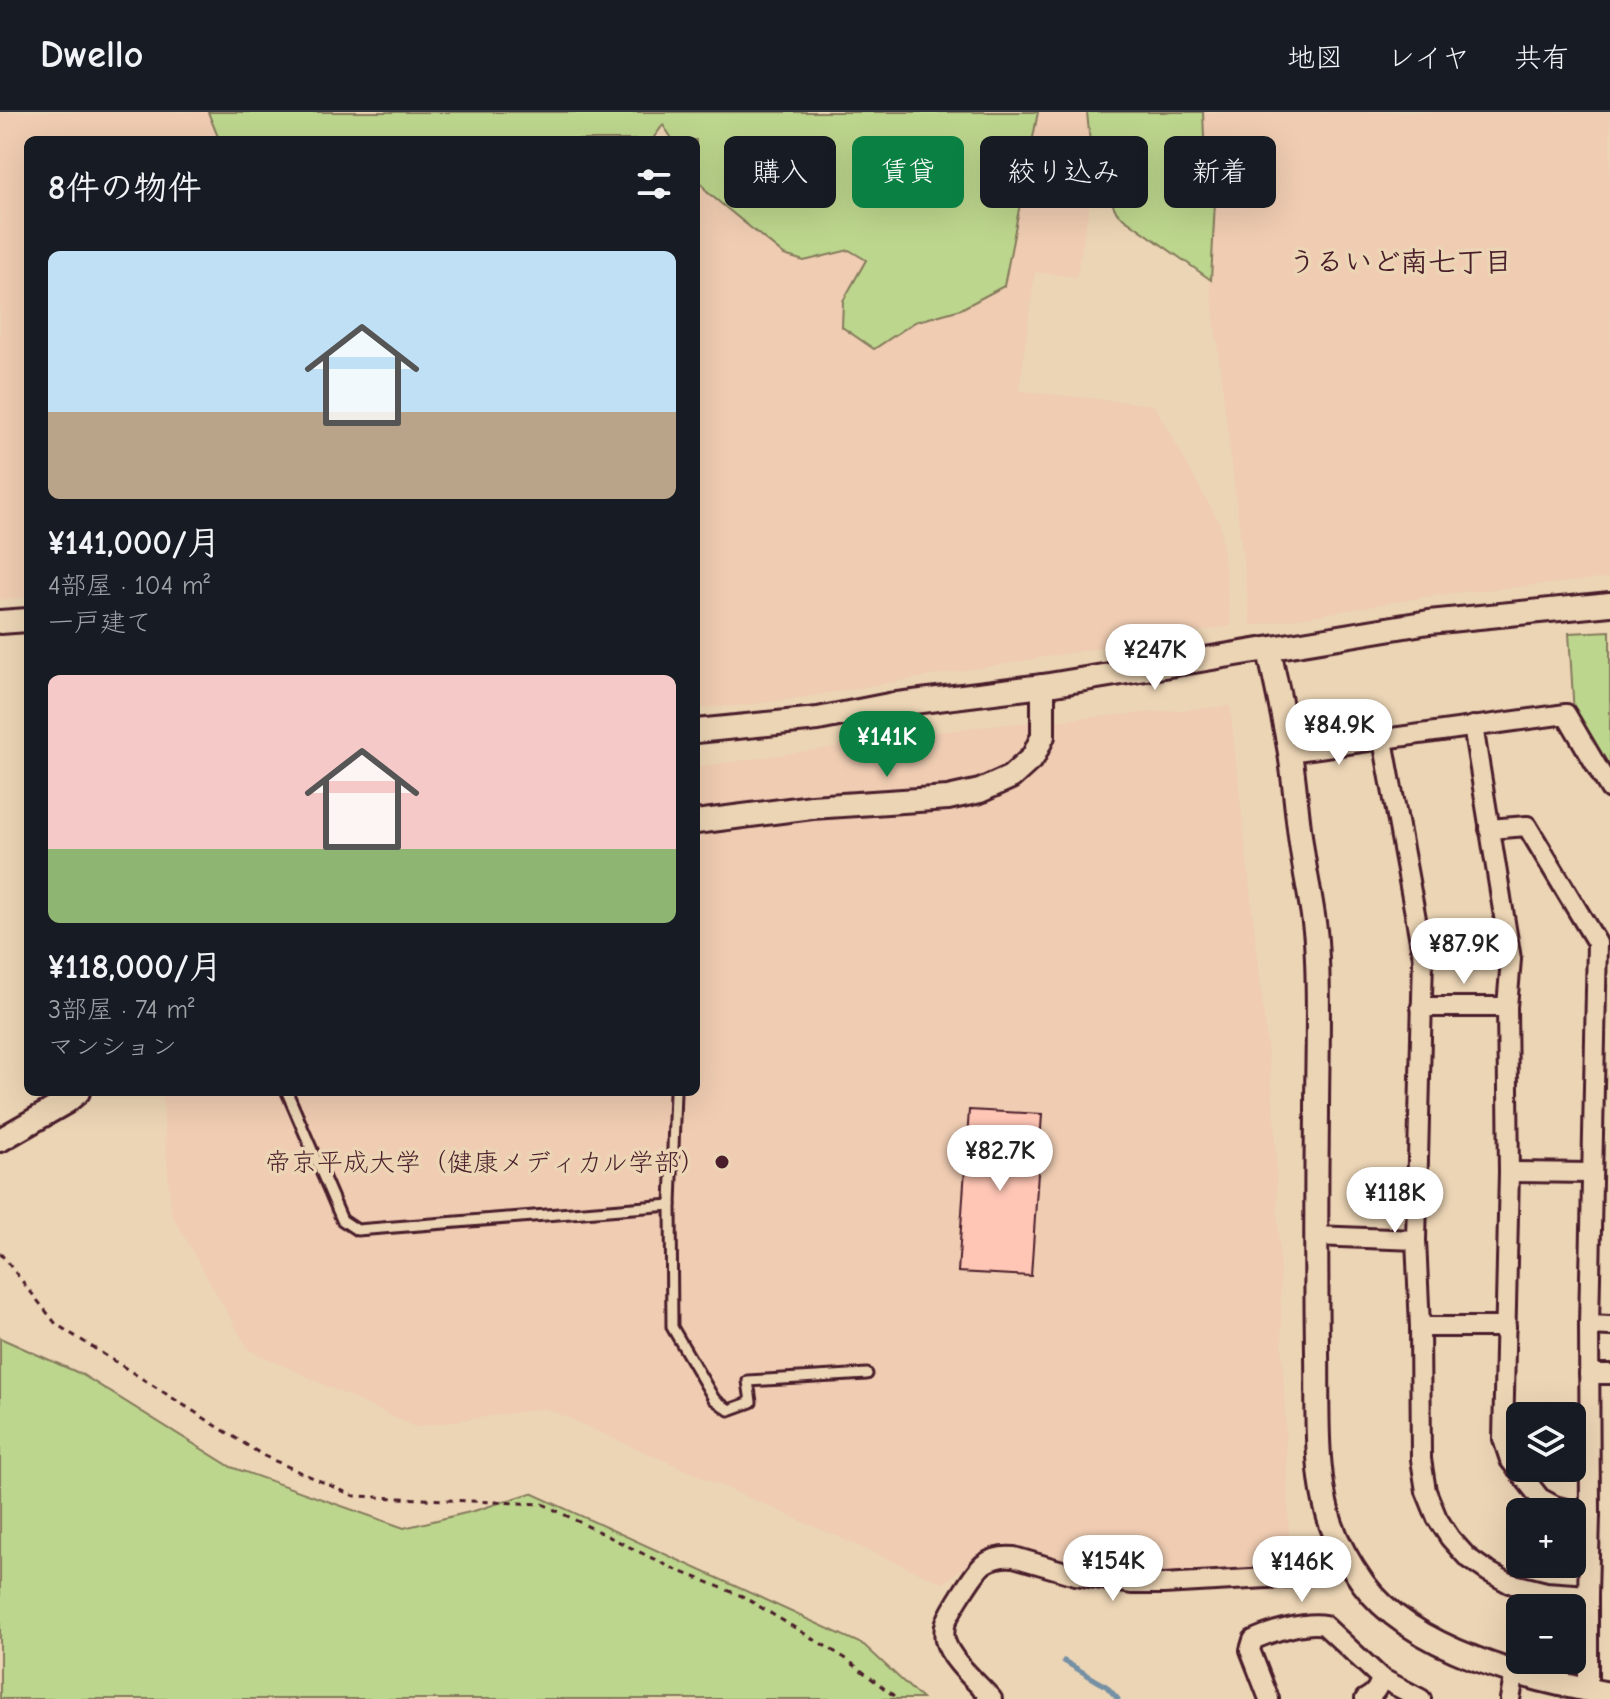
<!DOCTYPE html>
<html lang="ja">
<meta charset="utf-8">
<style>
body{margin:0;font-family:"Comic Neue","Klee One",sans-serif;background:#20242c;color:#f1f3f6;height:100vh;display:flex;flex-direction:column;font-size:30px;white-space:nowrap}
*{box-sizing:border-box;margin:0}
p{font-size:26px;color:#9ea1a6}
.icon{flex:none;width:44px;height:44px;fill:none;stroke:currentColor;stroke-width:2;stroke-linecap:round;stroke-linejoin:round}
.map{position:relative;flex:1;overflow:hidden}
.sheet{position:absolute;left:24px;top:24px;width:676px;height:960px;display:flex;flex-direction:column;background:#171b24;border-radius:12px;box-shadow:0 8px 32px #0002}
.sheet>*{flex:none}
.top-card{position:absolute;left:724px;top:24px;width:760px;height:72px;display:flex;gap:16px}
.tools{position:absolute;left:1506px;top:1290px;display:grid;gap:16px}
.tools a{display:grid;place-items:center;width:80px;height:80px;border-radius:12px;background:#171b24;box-shadow:0 8px 32px #0002;font-size:40px}
.price{position:absolute;translate:-50% -68px;padding:0 18px;border-radius:28px;background:#fff;color:#222;font-size:26px;line-height:52px;filter:drop-shadow(0 2px 4px #0008)}
.price::after{content:'';position:absolute;left:50%;top:48px;width:24px;height:18px;margin-left:-12px;background:inherit;clip-path:polygon(0 0,100% 0,50% 100%)}
.price.active{background:#0b8043;color:#fff}
ul{padding:0;list-style:none}
li{display:grid;align-content:center;gap:16px;height:424px;padding:0 24px}
li span{display:grid;place-items:center;height:248px;border-radius:12px;color:#555}
li>.icon{margin-inline-start:auto}
span .icon{width:144px;height:144px;fill:#fffc;stroke-width:1}
li b{font-size:34px}
h2{display:flex;justify-content:space-between;align-items:center;height:96px;padding:0 24px;font-size:34px}
.pill{padding:0 28px;border-radius:12px;background:#171b24;box-shadow:0 8px 32px #0002;font-size:28px;line-height:72px}
.pill.active{background:#0b8043;color:#fff}
header{display:flex;align-items:center;gap:48px;box-sizing:border-box;height:112px;padding:0 40px;background:#171b24;border-bottom:2px solid #363941}
header strong{font-size:38px}
nav{display:flex;gap:44px;margin-inline-start:auto;font-size:28px}
.map>svg:first-child{display:block}
.built{fill:#efccb2}
.green{fill:#bdd68d;stroke:#847a5c;stroke-width:2}
.lines{fill:none;stroke-linecap:round;stroke-linejoin:round}
.stream{stroke:#7590a4;stroke-width:5}
.building{fill:#ffc6b5;stroke:#4a1f2b;stroke-width:2}
.service-casing{stroke:#4a1f2b;stroke-width:15}
.minor-casing{stroke:#4a1f2b;stroke-width:24}
.tertiary-casing{stroke:#4a1f2b;stroke-width:28}
.path{stroke:#4a1f2b;stroke-width:3;stroke-dasharray:6 6;stroke-linecap:butt}
.service{stroke:#ecd5b5;stroke-width:9}
.minor{stroke:#ecd5b5;stroke-width:18}
.tertiary{stroke:#ecd5b5;stroke-width:22}
.poi-dot{fill:#4a1f2b;stroke:#ecd5b5;stroke-width:3}
.labels{text-anchor:middle;stroke-width:7;stroke-linejoin:round;paint-order:stroke}
.poi-label{font-size:26px;fill:#4a1f2b;stroke:#ecd5b5;text-anchor:end}
.neighbourhood-label{font-size:28px;font-weight:bold;fill:#4a1f2b;stroke:#ecd5b5}
</style>
<header>
<strong>Dwello</strong>
<nav><a>地図</a><a>レイヤ</a><a>共有</a></nav>
</header>
<div class="map">
<svg width="1610" height="1587" viewBox="0 0 1610 1587">
<rect width="100%" height="100%" fill="#ecd5b5"/>
<filter id="ink" filterUnits="userSpaceOnUse"><feTurbulence type="fractalNoise" baseFrequency=".0125" numOctaves="2"/><feDisplacementMap in="SourceGraphic" scale="16" xChannelSelector="R" yChannelSelector="G"/><feConvolveMatrix kernelMatrix="1 2 1 2 8 2 1 2 1" color-interpolation-filters="sRGB"/></filter>
<g filter="url(#ink)">
<g class="built">
<polygon points="0,0 208,0 218,25 216,28 28,28 28,485 0,488"/>
<polygon points="1038,0 1087,0 1092,51 1089,97 1076,165 1035,160 1019,279 1154,293 1220,412 1231,514 799,586 747,593 696,596 696,63 707,80 804,149 849,138 866,149 843,189 874,237 915,210 961,197 1004,174"/>
<polygon points="1203,0 1610,0 1610,466 1443,482 1251,514 1210,169 1211,167 1215,89 1206,73"/>
<polygon points="1230,594 1274,998 1290,1452 1148,1468 991,1436 943,1471 545,1296 415,1315 248,1237 171,1101 162,980 696,980 696,655 975,615"/>
</g>
<g class="green">
<polygon points="208,0 1038,0 1004,174 961,197 915,210 874,237 842,215 843,189 866,148 849,138 804,149 784,143 707,80 696,63 696,28 673,28 663,13 652,28 216,28 218,25"/>
<polygon points="1087,0 1203,0 1206,73 1215,89 1211,168 1117,101 1092,51"/>
<polygon points="1610,519 1610,666 1574,603 1569,521"/>
<polygon points="0,1226 81,1262 231,1355 404,1416 474,1399 531,1381 864,1533 922,1587 0,1587"/>
</g>
<g class="lines">
<polyline class="stream" points="1064,1549 1106,1574 1118,1587"/>
</g>
<polygon class="building" points="969,998 1042,1002 1031,1164 958,1160"/>
<g class="lines">
<g class="service-casing">
<g id="service">
<polyline points="287,980 342,1108 357,1118 671,1093"/>
<polyline points="675,980 671,1093 672,1215 714,1287 729,1298 751,1290 748,1269 867,1262"/>
</g>
</g>
<g class="minor-casing">
<g id="minor">
<polyline points="1473,614 1511,847 1507,895 1509,1060 1503,1327 1510,1348 1540,1386 1555,1394 1590,1403"/>
<polyline points="1383,628 1423,845 1416,1128 1420,1215 1421,1347 1426,1379 1437,1406 1450,1426 1467,1445 1487,1459 1509,1471 1522,1474 1546,1480 1588,1483"/>
<polyline points="1289,640 1566,602 1610,677"/>
<polyline points="1489,717 1527,714 1597,831 1589,1213 1590,1403 1588,1483 1588,1578"/>
<polyline points="1421,895 1507,895"/>
<polyline points="1509,1060 1592,1061"/>
<polyline points="1315,1124 1416,1128"/>
<polyline points="1589,1213 1610,1214"/>
<polyline points="1420,1215 1506,1215"/>
<polyline points="1589,1262 1610,1262"/>
<path d="M992 1587C979 1572 950 1548 945 1528 944 1522 944 1516 946 1510 951 1498 975 1459 984 1452 994 1445 1003 1444 1014 1445L1076 1463 1132 1472H1163L1303 1464 1345 1441"/>
<path d="M1269 1587 1250 1538 1253 1528C1269 1520 1307 1509 1324 1513L1381 1566 1421 1587"/>
<path d="M1365 1587C1375 1582 1378 1576 1381 1566"/>
<polyline points="1510,1587 1515,1560"/>
</g>
</g>
<g class="tertiary-casing">
<g id="tertiary">
<polyline points="0,510 28,508"/>
<path d="M1269 538C1276 572 1284 606 1290 641 1295 673 1297 706 1302 738 1306 768 1314 799 1316 829 1320 886 1317 944 1317 1001 1316 1081 1316 1161 1317 1241 1318 1293 1314 1363 1331 1412 1338 1432 1351 1454 1363 1471 1411 1538 1532 1569 1610 1582"/>
<polyline points="696,619 818,607 889,593 1043,574 1429,510 1610,492"/>
<polyline points="696,710 812,695 948,686 980,679 1011,665 1033,645 1043,624 1043,574"/>
<polyline points="0,1028 66,990 78,980"/>
</g>
</g>
<polyline class="path" points="0,1141 56,1212 264,1344 354,1384 543,1392 672,1456 742,1484 845,1546 898,1587"/>
<use href="#service" class="service"/>
<use href="#minor" class="minor"/>
<use href="#tertiary" class="tertiary"/>
</g>
</g>
<circle class="poi-dot" cx="722" cy="1050" r="8"/>
<g class="labels">
<g class="poi-label">
<text x="706" y="1059">帝京平成大学（健康メディカル学部）</text>
</g>
<g class="neighbourhood-label">
<text x="1400" y="159">うるいど南七丁目</text>
</g>
</g>
</svg>
<div class="tools">
<a><svg class="icon" aria-label="layers" viewBox="0 0 24 24"><path d="M12 4l9 5-9 5-9-5zM3 14l9 5 9-5"/></svg></a>
<a>+</a>
<a>−</a>
</div>
<b class="price" style="left:1155px;top:580px">¥247K</b>
<b class="price" style="left:1339px;top:655px">¥84.9K</b>
<b class="price active" style="left:887px;top:667px">¥141K</b>
<b class="price" style="left:1464px;top:874px">¥87.9K</b>
<b class="price" style="left:1000px;top:1081px">¥82.7K</b>
<b class="price" style="left:1395px;top:1123px">¥118K</b>
<b class="price" style="left:1113px;top:1491px">¥154K</b>
<b class="price" style="left:1302px;top:1492px">¥146K</b>
<div class="top-card">
<a class="pill">購入</a>
<a class="pill active">賃貸</a>
<a class="pill">絞り込み</a>
<a class="pill">新着</a>
</div>
<section class="sheet">
<h2>8件の物件<svg class="icon" aria-label="filters" viewBox="0 0 24 24"><path d="M4 7h16M4 17h16"/><circle cx="9" cy="7" r="2"/><circle cx="15" cy="17" r="2"/></svg></h2>
<ul>
<li><span style="background:linear-gradient(#bfe0f5 65%,#b9a48a 0)"><svg class="icon" aria-label="home" viewBox="0 0 24 24"><path d="M3 11l9-7 9 7M6 9v11h12V9"/></svg></span><div><b>¥141,000/月</b><p>4部屋 · 104 m²</p><p>一戸建て</p></div></li>
<li><span style="background:linear-gradient(#f6c9c9 70%,#8fb573 0)"><svg class="icon" aria-label="home" viewBox="0 0 24 24"><path d="M3 11l9-7 9 7M6 9v11h12V9"/></svg></span><div><b>¥118,000/月</b><p>3部屋 · 74 m²</p><p>マンション</p></div></li>
</ul>
</section>
</div>
